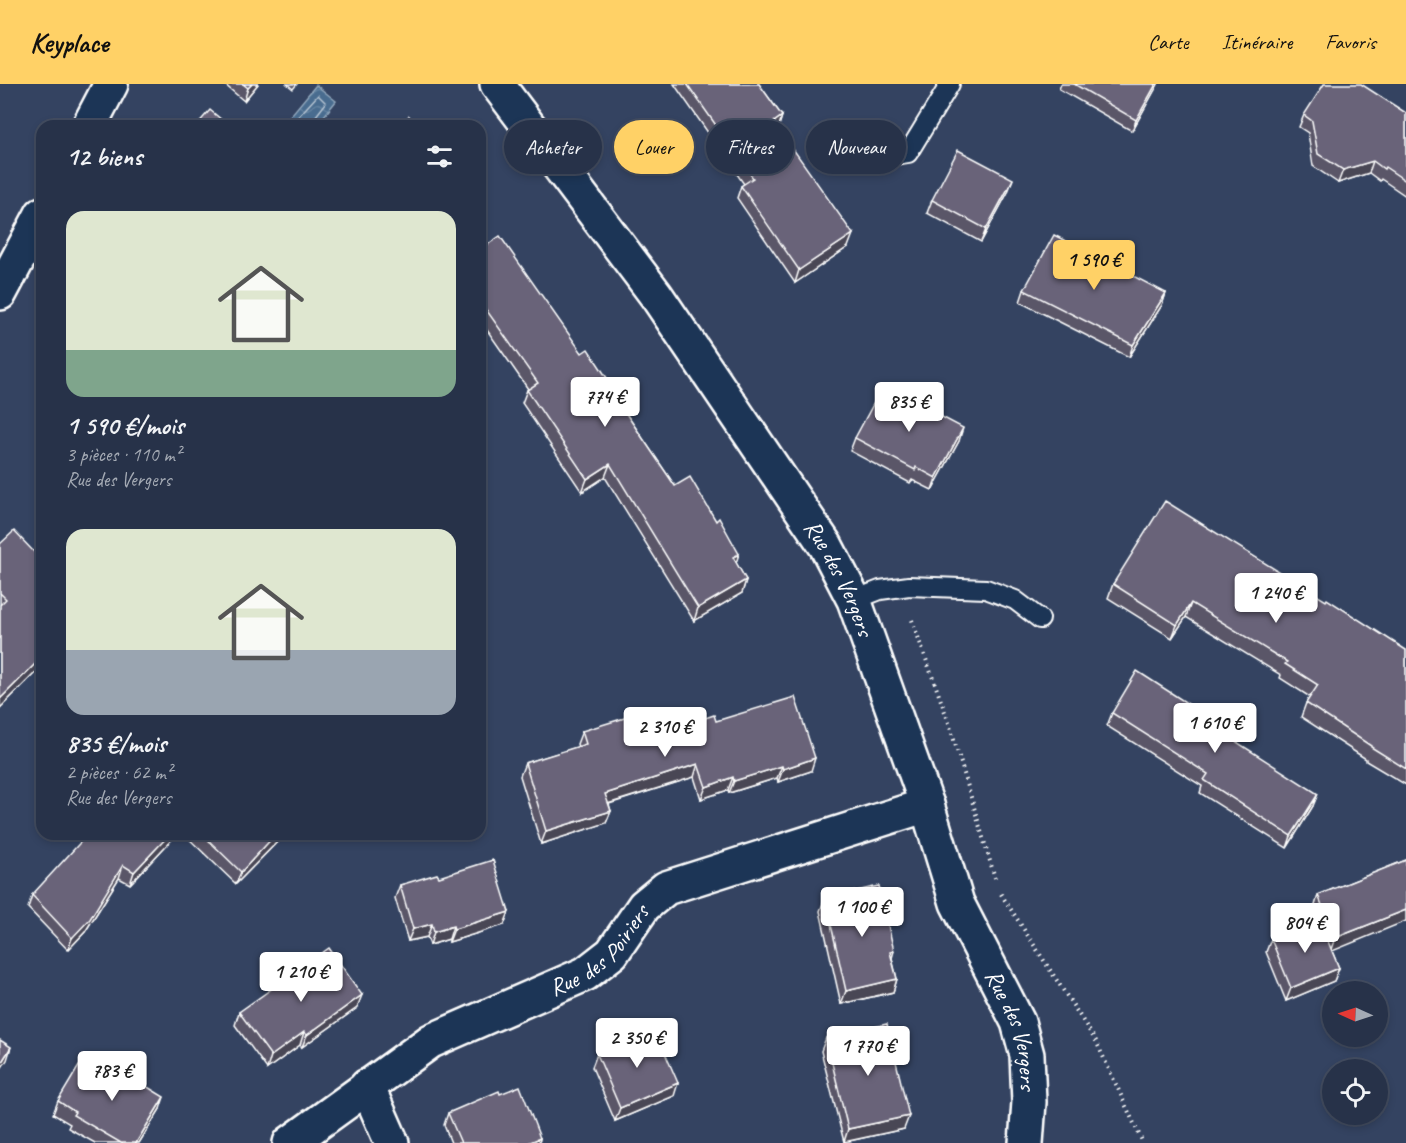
<!DOCTYPE html>
<html lang="fr">
<meta charset="utf-8">
<style>
body{margin:0;font-family:Caveat,sans-serif;background:#2f3a50;color:#f1f3f6;height:100vh;display:flex;flex-direction:column;font-size:22px;white-space:nowrap}
*{box-sizing:border-box;margin:0}
p{font-size:20px;color:#a4aab4}
.icon{flex:none;width:33px;height:33px;fill:none;stroke:currentColor;stroke-width:2;stroke-linecap:round;stroke-linejoin:round}
.map{position:relative;flex:1;overflow:hidden}
.side{position:absolute;left:36px;top:36px;width:450px;height:720px;display:flex;flex-direction:column;background:#273249;border-radius:18px;box-shadow:0 3px 9px #0003,0 0 0 2px #434d61}
.side>*{flex:none}
.guide{position:absolute;left:504px;top:36px;width:570px;height:54px;display:flex;gap:12px}
.needle{width:39px;rotate:273deg}
.fabs{position:absolute;left:1322px;top:897px;display:grid;gap:12px}
.fabs a{display:grid;place-items:center;width:66px;height:66px;border-radius:50%;background:#273249;box-shadow:0 3px 9px #0003,0 0 0 2px #434d61;font-size:30px}
.price{position:absolute;translate:-50% -51px;padding:0 14px;border-radius:6px;background:#fff;color:#222;font-size:20px;line-height:39px;filter:drop-shadow(0 2px 3px #0008)}
.price::after{content:'';position:absolute;left:50%;top:36px;width:18px;height:14px;margin-left:-9px;background:inherit;clip-path:polygon(0 0,100% 0,50% 100%)}
.price.current{background:#ffd166;color:#111}
ul{padding:0;list-style:none}
li{display:grid;align-content:center;gap:12px;height:318px;padding:0 30px}
li span{display:grid;place-items:center;height:186px;border-radius:18px;color:#555}
li>.icon{margin-inline-start:auto}
span .icon{width:108px;height:108px;fill:#fffc;stroke-width:1}
li b{font-size:26px}
h2{display:flex;justify-content:space-between;align-items:center;height:72px;padding:0 30px;font-size:26px}
.chip{padding:0 21px;border-radius:27px;background:#273249;box-shadow:0 3px 9px #0003,0 0 0 2px #434d61;font-size:21px;line-height:54px}
.chip.current{background:#ffd166;color:#111}
header{display:flex;align-items:center;gap:36px;box-sizing:border-box;height:84px;padding:0 30px;background:#ffd166;color:#111}
header strong{font-size:28px}
nav{display:flex;gap:33px;margin-inline-start:auto;font-size:21px}
.map>svg:first-child{display:block}
.water{fill:url(#water-waves);stroke:#91a7bc;stroke-width:1.5}
.lines{fill:none;stroke-linecap:round;stroke-linejoin:round}
.shore{stroke:#b6c4d2;stroke-width:1.5}
.service-casing{stroke:#fff;stroke-width:22}
.minor-casing{stroke:#fff;stroke-width:38}
.path{stroke:#fff;stroke-width:4;stroke-dasharray:1.5 4.5;stroke-linecap:butt}
.service{stroke:#1d3557;stroke-width:18}
.minor{stroke:#1d3557;stroke-width:33}
.wall{fill:#5a5668;stroke:#fff;stroke-width:1.5}
.shaded-wall{fill:#4a4655;stroke:#fff;stroke-width:1.5}
.building{fill:#696479;stroke:#fff;stroke-width:1.5}
.labels{text-anchor:middle;stroke-width:6;stroke-linejoin:round;paint-order:stroke}
.street-label{font-size:24px;fill:#fff;stroke:#1d3557}
</style>
<header>
<strong>Keyplace</strong>
<nav><a>Carte</a><a>Itinéraire</a><a>Favoris</a></nav>
</header>
<div class="map">
<svg width="1406" height="1059" viewBox="0 0 1406 1059">
<defs>
<pattern id="water-waves" width="16" height="10" patternUnits="userSpaceOnUse" patternTransform="scale(1.5)"><rect width="16" height="10" fill="#486c8f"/><path d="M0 5q4-4 8 0t8 0" fill="none" stroke="#6382a0"/></pattern>
</defs>
<rect width="100%" height="100%" fill="#344361"/>
<filter id="ink" filterUnits="userSpaceOnUse"><feTurbulence type="fractalNoise" baseFrequency=".0167" numOctaves="2"/><feDisplacementMap in="SourceGraphic" scale="12" xChannelSelector="R" yChannelSelector="G"/><feConvolveMatrix kernelMatrix="1 2 1 2 8 2 1 2 1" color-interpolation-filters="sRGB"/></filter>
<g filter="url(#ink)">
<polygon class="water" points="316,1 336,17 316,42 295,42 287,36"/>
<g class="lines">
<polyline class="shore" points="298,42 297,34 318,11 326,19 312,37 312,42"/>
<g class="service-casing">
<g id="service">
<polyline points="876,74 908,69 950,0"/>
<polyline points="854,516 880,506 909,502 986,505 1015,516 1040,535"/>
</g>
</g>
<g class="minor-casing">
<g id="minor">
<path id="s1" d="M497 0 656 211 826 462 854 516 927 721 957 819 1018 938 1027 971 1029 1018 1026 1059"/>
<polyline points="89,42 111,0"/>
<polyline points="0,209 42,130"/>
<polyline points="367,1002 392,1059"/>
<path id="s2" d="M290 1059 431 957 585 890 612 869 644 822 666 804 927 721"/>
</g>
</g>
<g class="path">
<polyline points="912,536 949,639 995,794"/>
<polyline points="1001,810 1096,957 1143,1059"/>
</g>
<use href="#service" class="service"/>
<use href="#minor" class="minor"/>
</g>
<g class="wall">
<polygon points="224,0 258,0 244,17"/>
<polygon points="287,0 297,0 293,5"/>
<polygon points="674,0 759,0 782,32 778,44 848,163 795,199 737,114 741,102 744,100"/>
<polygon points="1061,0 1158,0 1132,47 1059,5"/>
<polygon points="1406,29 1406,112 1381,95 1380,97 1369,89 1338,99 1313,82 1308,49 1299,43 1304,31"/>
<polygon points="1008,108 981,158 927,129 932,116"/>
<polygon points="480,166 582,269 606,300 675,402 736,479 746,496 742,509 694,537 605,393 582,408 522,319 527,306 528,305 480,236"/>
<polygon points="1024,206 1166,209 1162,221 1129,273 1020,218"/>
<polygon points="855,354 959,357 932,406 912,396 910,399 850,367"/>
<polygon points="0,460 35,469 42,463 42,582 0,624"/>
<polygon points="1113,500 1406,566 1406,701 1366,677 1366,675 1301,633 1306,619 1310,613 1280,594 1281,591 1186,533 1172,554 1108,514"/>
<polygon points="1112,629 1222,649 1313,722 1287,764 1200,709 1202,702 1107,642"/>
<polygon points="716,637 811,687 778,698 777,694 729,709 728,706 701,715 694,693 609,720 611,727 606,739 541,760 520,692 525,679 578,663 577,660 582,647 636,658"/>
<polygon points="177,750 130,800 119,794 85,848 68,866 28,824 32,811 114,756"/>
<polygon points="184,750 281,750 279,756 236,800"/>
<polygon points="1406,776 1332,867 1339,884 1334,897 1286,917 1266,868 1271,855 1318,836 1314,825 1318,811"/>
<polygon points="439,793 504,841 449,858 449,855 430,861 427,853 408,857 395,814 400,801"/>
<polygon points="825,814 894,867 892,874 897,895 893,908 841,920 820,827"/>
<polygon points="357,924 302,963 300,961 267,985 235,941 239,928"/>
<polygon points="826,954 904,1045 844,1058 821,967"/>
<polygon points="597,970 674,1012 615,1037 592,983"/>
<polygon points="96,993 160,1025 139,1059 95,1059 68,1044 70,1040 53,1030 58,1017"/>
<polygon points="500,1010 540,1054 539,1059 451,1059 444,1041 448,1029"/>
</g>
<g class="shaded-wall">
<polygon points="252,0 258,0 244,17 248,4"/>
<polygon points="1156,0 1158,0 1157,2 1132,47 1136,36"/>
<polygon points="782,32 778,45 774,38"/>
<polygon points="1373,77 1369,89 1338,99 1343,86"/>
<polygon points="1013,95 1008,108 981,158 986,145"/>
<polygon points="853,150 848,163 795,199 799,186"/>
<polygon points="1166,209 1162,221 1129,273 1133,261"/>
<polygon points="963,344 959,357 932,406 936,394"/>
<polygon points="610,380 605,393 582,408 587,395"/>
<polygon points="739,470 735,482 733,473"/>
<polygon points="746,496 742,509 694,537 698,524"/>
<polygon points="1191,519 1186,533 1172,554 1177,541"/>
<polygon points="42,573 42,582 0,624 0,615"/>
<polygon points="815,674 811,687 778,698 783,685"/>
<polygon points="698,680 694,693 601,722 605,710"/>
<polygon points="782,682 777,694 729,709 734,697"/>
<polygon points="733,693 728,706 701,715 706,703"/>
<polygon points="1318,710 1313,722 1287,764 1291,752"/>
<polygon points="611,727 606,739 541,760 546,747"/>
<polygon points="170,750 177,750 130,800 134,788"/>
<polygon points="276,750 281,750 279,756 236,800 241,788"/>
<polygon points="123,781 119,794 85,848 68,866 72,854"/>
<polygon points="1406,826 1406,837 1330,868 1335,854"/>
<polygon points="509,828 504,841 449,858 454,845"/>
<polygon points="432,840 427,853 408,857 413,845"/>
<polygon points="453,842 449,855 430,861 434,848"/>
<polygon points="1339,884 1334,897 1286,917 1291,904"/>
<polygon points="897,895 893,908 841,920 846,907"/>
<polygon points="362,911 357,924 302,963 307,951"/>
<polygon points="304,948 300,961 267,985 271,972"/>
<polygon points="11,963 7,976 0,986 0,981"/>
<polygon points="678,999 674,1012 615,1037 620,1024"/>
<polygon points="164,1013 160,1025 139,1059 136,1059"/>
<polygon points="909,1032 904,1045 844,1058 848,1045"/>
<polygon points="540,1054 539,1059 528,1059"/>
</g>
<g class="building">
<polygon points="243,0 252,0 248,4"/>
<polygon points="687,0 759,0 782,32 774,38 853,150 799,186 741,102 753,94"/>
<polygon points="1074,0 1156,0 1136,36"/>
<polygon points="1324,0 1361,0 1406,29 1406,97 1385,83 1384,85 1373,77 1343,86 1318,70 1312,37 1304,31"/>
<polygon points="210,26 229,42 196,42"/>
<polygon points="409,32 417,42 397,42"/>
<polygon points="958,66 1013,95 986,145 932,116"/>
<polygon points="1054,151 1166,209 1133,261 1024,206"/>
<polygon points="500,152 582,269 588,265 607,294 604,297 675,402 690,393 716,437 719,434 739,470 733,473 746,496 698,524 610,380 587,395 527,306 538,299 480,217 480,166"/>
<polygon points="883,302 963,344 936,394 916,383 915,386 855,354"/>
<polygon points="1165,417 1326,517 1327,515 1406,566 1406,685 1371,663 1371,662 1306,619 1318,601 1285,580 1287,578 1191,519 1177,541 1113,500"/>
<polygon points="14,447 35,469 42,463 42,573 0,615 0,521 6,515 0,509 0,460"/>
<polygon points="1137,587 1224,643 1221,648 1318,710 1291,752 1204,696 1208,690 1112,629"/>
<polygon points="795,613 815,674 783,685 782,682 734,697 733,693 706,703 698,680 605,710 611,727 546,747 525,679 586,660 582,647 628,633 636,658 714,631 716,637"/>
<polygon points="88,750 108,750 114,756 121,750 170,750 134,788 123,781 90,835 72,854 32,811"/>
<polygon points="202,750 276,750 241,788"/>
<polygon points="493,776 509,828 454,845 453,842 434,848 432,840 413,845 400,801 437,790 439,793"/>
<polygon points="1406,776 1406,826 1335,854 1318,811"/>
<polygon points="879,802 894,867 890,868 897,895 846,907 825,814"/>
<polygon points="1319,836 1339,884 1291,904 1271,855"/>
<polygon points="329,864 362,911 307,951 304,948 271,972 239,928"/>
<polygon points="887,940 909,1032 848,1045 826,954"/>
<polygon points="655,946 678,999 620,1024 597,970"/>
<polygon points="0,956 11,963 0,981"/>
<polygon points="105,977 164,1013 136,1059 121,1059 73,1031 75,1028 58,1017 79,982 96,993"/>
<polygon points="520,1002 540,1054 528,1059 461,1059 448,1029 499,1007 500,1010"/>
</g>
</g>
<g class="labels">
<g class="street-label">
<text dy="8" stroke="none"><textPath href="#s1" startOffset="602">Rue des Vergers</textPath></text>
<text dy="8" stroke="none"><textPath href="#s2" startOffset="368">Rue des Poiriers</textPath></text>
<text dy="8" stroke="none"><textPath href="#s1" startOffset="1088">Rue des Vergers</textPath></text>
</g>
</g>
</svg>
<div class="fabs">
<a><svg class="needle" viewBox="-14 -14 28 28"><path d="M0-13l5 13h-10z" fill="#e53935"/><path d="M0 13l5-13h-10z" fill="#a4aab4"/></svg></a>
<a><svg class="icon" aria-label="locate" viewBox="0 0 24 24"><circle cx="12" cy="12" r="6"/><path d="M12 2v4M12 18v4M2 12h4M18 12h4"/></svg></a>
</div>
<b class="price current" style="left:1094px;top:207px">1 590 €</b>
<b class="price" style="left:605px;top:344px">774 €</b>
<b class="price" style="left:909px;top:349px">835 €</b>
<b class="price" style="left:1276px;top:540px">1 240 €</b>
<b class="price" style="left:1215px;top:670px">1 610 €</b>
<b class="price" style="left:665px;top:674px">2 310 €</b>
<b class="price" style="left:862px;top:854px">1 100 €</b>
<b class="price" style="left:1305px;top:870px">804 €</b>
<b class="price" style="left:301px;top:919px">1 210 €</b>
<b class="price" style="left:637px;top:985px">2 350 €</b>
<b class="price" style="left:868px;top:993px">1 770 €</b>
<b class="price" style="left:112px;top:1018px">783 €</b>
<div class="guide">
<a class="chip">Acheter</a>
<a class="chip current">Louer</a>
<a class="chip">Filtres</a>
<a class="chip">Nouveau</a>
</div>
<section class="side">
<h2>12 biens<svg class="icon" aria-label="filters" viewBox="0 0 24 24"><path d="M4 7h16M4 17h16"/><circle cx="9" cy="7" r="2"/><circle cx="15" cy="17" r="2"/></svg></h2>
<ul>
<li><span style="background:linear-gradient(#dfe7d0 75%,#7fa58c 0)"><svg class="icon" aria-label="home" viewBox="0 0 24 24"><path d="M3 11l9-7 9 7M6 9v11h12V9"/></svg></span><div><b>1 590 €/mois</b><p>3 pièces · 110 m²</p><p>Rue des Vergers</p></div></li>
<li><span style="background:linear-gradient(#dfe7d0 65%,#9aa5b1 0)"><svg class="icon" aria-label="home" viewBox="0 0 24 24"><path d="M3 11l9-7 9 7M6 9v11h12V9"/></svg></span><div><b>835 €/mois</b><p>2 pièces · 62 m²</p><p>Rue des Vergers</p></div></li>
</ul>
</section>
</div>
